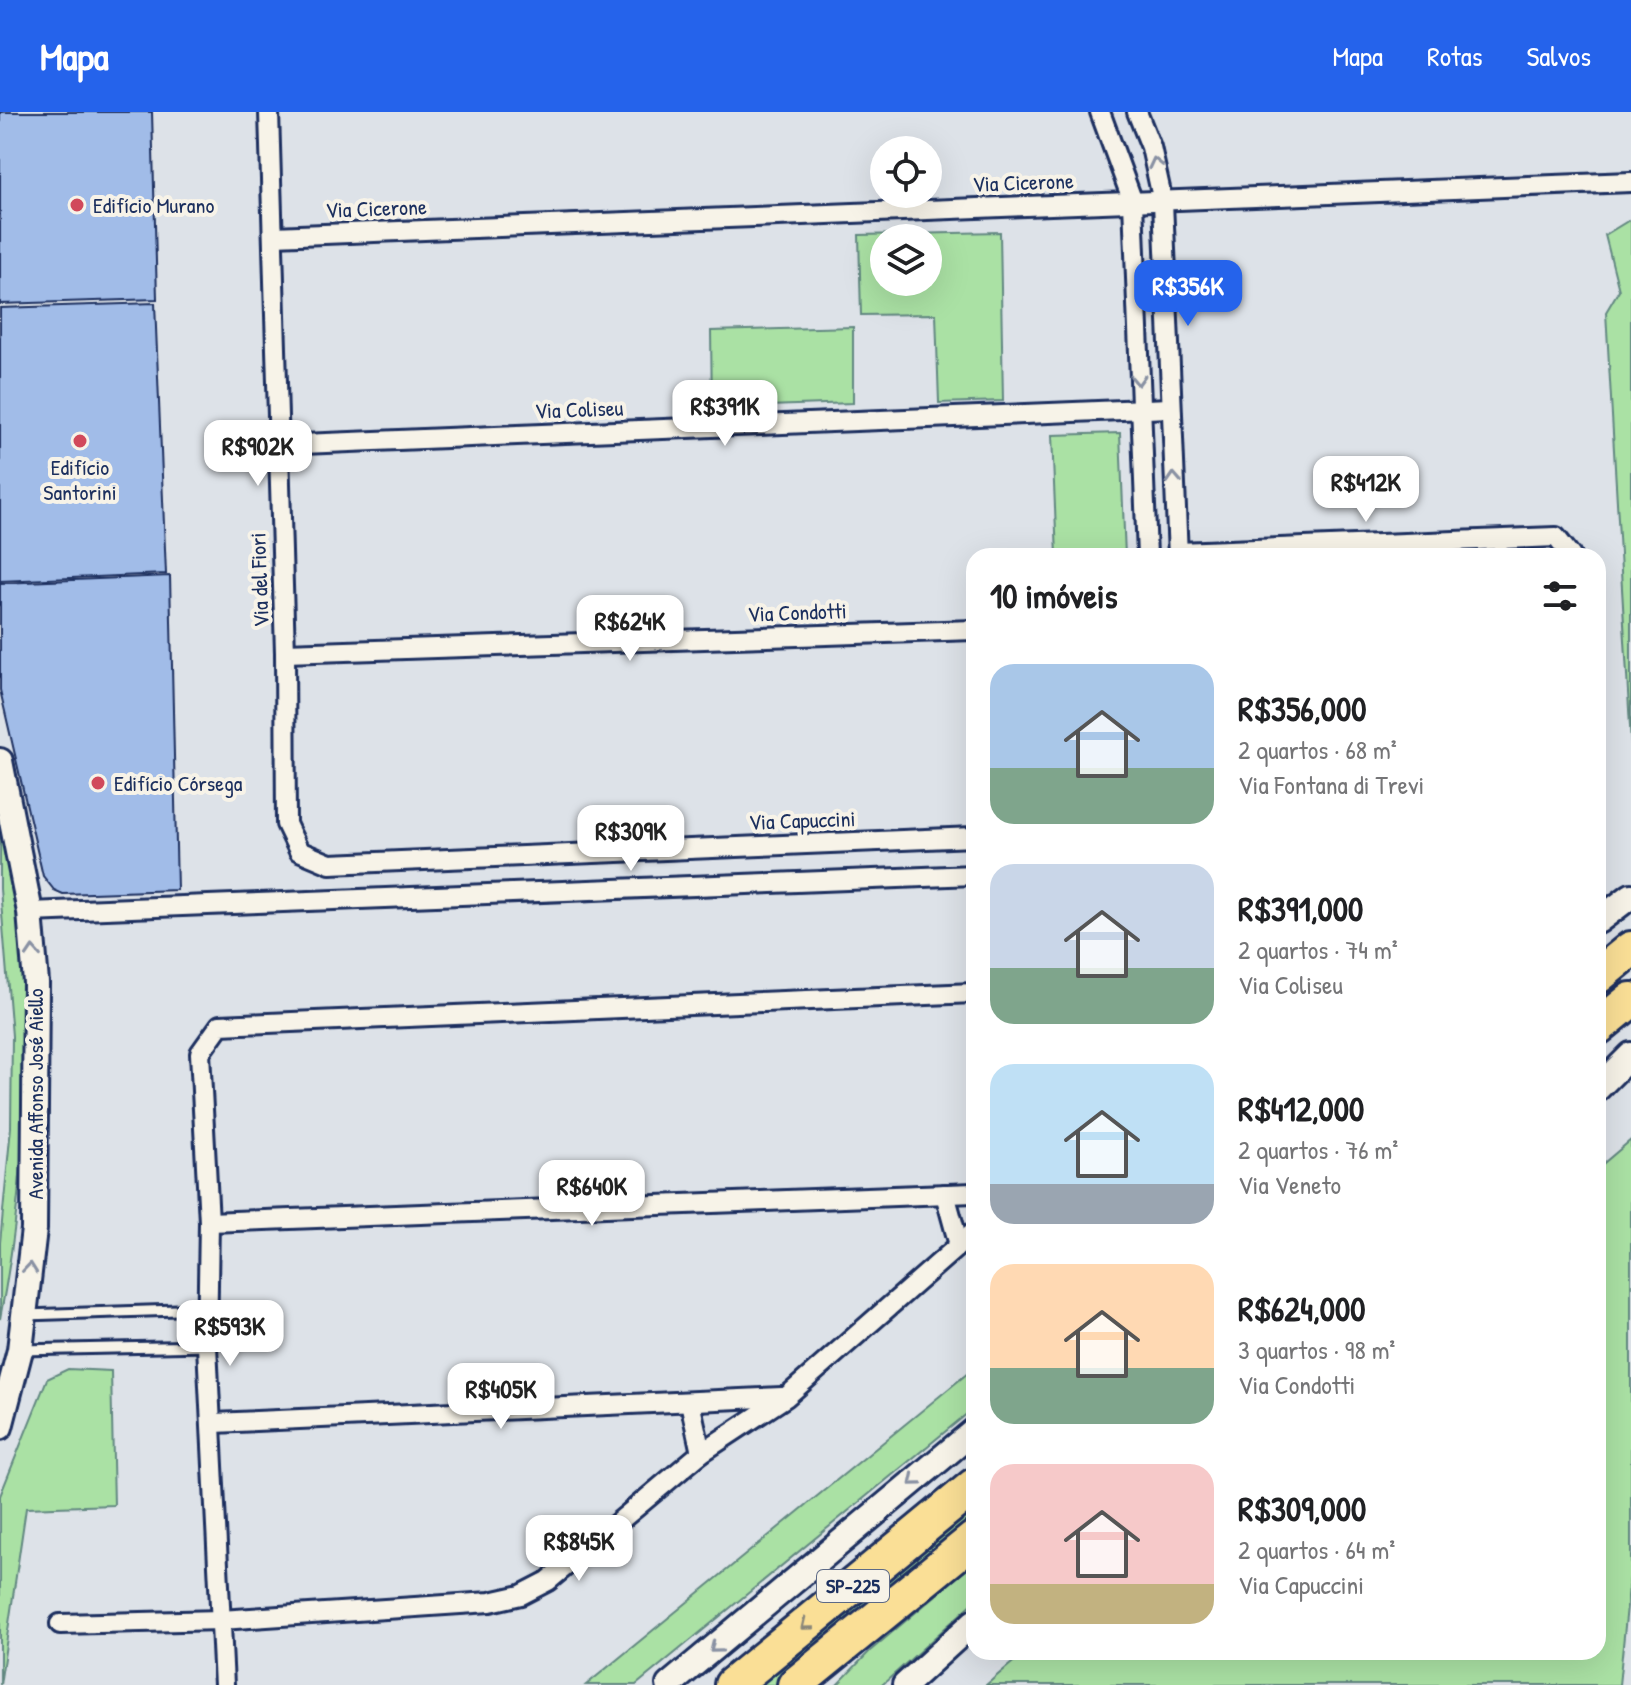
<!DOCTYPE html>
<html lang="pt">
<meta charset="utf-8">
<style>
body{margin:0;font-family:"Patrick Hand",sans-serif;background:#f2f2f2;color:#202124;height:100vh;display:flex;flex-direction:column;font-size:30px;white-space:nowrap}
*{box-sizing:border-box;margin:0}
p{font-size:26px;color:#757577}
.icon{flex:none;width:44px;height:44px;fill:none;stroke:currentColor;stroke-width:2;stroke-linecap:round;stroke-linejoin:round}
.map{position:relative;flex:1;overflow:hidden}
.side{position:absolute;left:966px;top:436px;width:640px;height:1112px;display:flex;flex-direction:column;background:#fff;border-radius:24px;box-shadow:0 8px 32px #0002}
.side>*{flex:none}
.tools{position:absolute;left:870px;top:24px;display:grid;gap:16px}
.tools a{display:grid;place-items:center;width:72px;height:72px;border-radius:50%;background:#fff;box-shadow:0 8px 32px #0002;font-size:40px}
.price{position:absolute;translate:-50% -68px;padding:0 18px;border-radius:16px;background:#fff;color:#222;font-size:26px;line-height:52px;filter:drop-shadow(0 2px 4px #0008)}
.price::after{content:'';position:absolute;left:50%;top:48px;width:24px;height:18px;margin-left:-12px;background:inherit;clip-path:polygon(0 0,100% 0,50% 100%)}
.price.active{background:#2563eb;color:#fff}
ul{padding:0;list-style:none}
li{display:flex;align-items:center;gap:24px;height:200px;padding:0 24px}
li span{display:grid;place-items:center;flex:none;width:224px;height:160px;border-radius:24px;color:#555}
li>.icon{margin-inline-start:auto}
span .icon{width:96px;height:96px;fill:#fffc;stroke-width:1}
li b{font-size:34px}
h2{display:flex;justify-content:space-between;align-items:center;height:96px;padding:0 24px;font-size:34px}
header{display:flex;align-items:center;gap:48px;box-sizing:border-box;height:112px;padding:0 40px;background:#2563eb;color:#fff}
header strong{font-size:38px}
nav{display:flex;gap:44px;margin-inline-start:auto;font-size:28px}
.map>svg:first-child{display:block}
.green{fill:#aae1a4;stroke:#628881;stroke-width:2;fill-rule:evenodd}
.building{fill:#a1bce8;stroke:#1b2f5e;stroke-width:2}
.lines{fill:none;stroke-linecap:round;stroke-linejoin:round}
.service-casing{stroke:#1b2f5e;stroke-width:15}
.minor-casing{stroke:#1b2f5e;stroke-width:24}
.tertiary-casing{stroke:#1b2f5e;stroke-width:30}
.motorway-casing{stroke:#1b2f5e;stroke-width:40}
.service{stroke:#f7f3e8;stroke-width:9}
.minor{stroke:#f7f3e8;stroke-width:18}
.tertiary{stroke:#f7f3e8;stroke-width:24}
.motorway{stroke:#fadf96;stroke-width:34}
.oneway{stroke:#8991a3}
.oneway2{stroke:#8a877a}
.poi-dot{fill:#d1495b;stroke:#f7f3e8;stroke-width:3}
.labels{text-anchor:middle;stroke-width:8;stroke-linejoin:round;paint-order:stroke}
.shield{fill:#f7f3e8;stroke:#5d6a87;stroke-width:2}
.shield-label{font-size:20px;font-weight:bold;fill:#1b2f5e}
.street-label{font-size:22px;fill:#1b2f5e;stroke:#f7f3e8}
.poi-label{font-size:22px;fill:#1b2f5e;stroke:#f7f3e8;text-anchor:start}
</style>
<header>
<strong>Mapa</strong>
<nav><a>Mapa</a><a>Rotas</a><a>Salvos</a></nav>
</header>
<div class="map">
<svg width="1631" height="1573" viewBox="0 0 1631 1573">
<rect width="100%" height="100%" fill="#dde2e8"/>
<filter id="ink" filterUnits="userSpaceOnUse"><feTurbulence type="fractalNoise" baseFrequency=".0125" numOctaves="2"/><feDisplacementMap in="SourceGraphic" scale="16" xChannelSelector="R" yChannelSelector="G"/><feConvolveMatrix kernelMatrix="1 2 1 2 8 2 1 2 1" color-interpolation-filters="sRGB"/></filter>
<g filter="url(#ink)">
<g class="green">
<polygon points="1631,107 1631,632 1606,200 1619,178 1605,123"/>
<path d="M1000 120 1003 289 939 291 936 202 861 203 859 123ZM884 126H928V170H884Z"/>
<polygon points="853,215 853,291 712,296 711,219"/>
<polygon points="1120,321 1125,444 1057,444 1052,323"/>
<path d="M0 697C37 860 31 1043 0 1207V1131L11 1015 12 924 0 777Z"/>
<polygon points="1631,1028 1631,1455 1619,1573 986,1573 1025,1540 1598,1540 1598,1056"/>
<polygon points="974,1256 974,1296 636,1573 586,1573"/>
<polygon points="68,1257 111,1259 114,1393 26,1396 0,1573 0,1384 47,1267"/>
<polygon points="974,1390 974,1411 776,1573 750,1573"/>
<polygon points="974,1451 974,1490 882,1573 837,1573 870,1539"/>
</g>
<g class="building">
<polygon points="0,0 152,0 157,187 0,192"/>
<polygon points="155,191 166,462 0,469 0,196"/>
<polygon points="170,464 177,778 63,782 54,778 43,764 0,578 0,471"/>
</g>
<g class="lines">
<g class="service-casing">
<g id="service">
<polyline points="25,1203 208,1197"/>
<polyline points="20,1238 207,1234"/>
</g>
</g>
<g class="minor-casing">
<g id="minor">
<polyline points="269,0 285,541 286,712 299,739 330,752 974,725"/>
<polyline points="1100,0 1133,90 1147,444"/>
<polyline points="1137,0 1151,35 1163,90 1178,444"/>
<polyline points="274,124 1631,70"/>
<polyline points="278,333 1170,296"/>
<polyline points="1178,440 1556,425 1571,444"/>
<polyline points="285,541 974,518"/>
<polyline points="30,800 974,763"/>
<polyline points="945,1082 959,1133"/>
<polyline points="209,1110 974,1081"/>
<polyline points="690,1290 701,1341"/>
<polyline points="214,1311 782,1285"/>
<polyline points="60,1512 221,1508 490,1490 521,1483 548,1469 701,1341 786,1285 974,1120"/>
<polyline points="224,1573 207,1234 209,1110 200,941 220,913 974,881"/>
</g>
</g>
<g class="tertiary-casing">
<g id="tertiary">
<polyline points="0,649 30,800 36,871 34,1117 20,1238 0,1315"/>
<polyline points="1598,809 1631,784"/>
<polyline points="1598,976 1631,943"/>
<polyline points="669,1573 974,1319"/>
<polyline points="905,1573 974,1510"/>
</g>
</g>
<g class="motorway-casing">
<g id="motorway">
<polyline points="1598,864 1631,837"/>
<polyline points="1598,915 1631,888"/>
<polyline points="732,1573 974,1374"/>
<polyline points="795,1573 974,1427"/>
</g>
</g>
<use href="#service" class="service"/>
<use href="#minor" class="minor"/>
<use href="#tertiary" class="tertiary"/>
<use href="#motorway" class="motorway"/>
</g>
<defs><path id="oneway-chevron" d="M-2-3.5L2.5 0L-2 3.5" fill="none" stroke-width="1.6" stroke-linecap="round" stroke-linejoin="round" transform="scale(2)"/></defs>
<g class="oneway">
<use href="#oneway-chevron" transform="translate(1155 51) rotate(-103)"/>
<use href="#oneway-chevron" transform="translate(1138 268) rotate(88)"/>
<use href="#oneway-chevron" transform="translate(1174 366) rotate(-93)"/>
<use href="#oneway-chevron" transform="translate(33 840) rotate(-94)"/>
<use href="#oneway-chevron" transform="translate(30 1156) rotate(-84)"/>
<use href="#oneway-chevron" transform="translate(914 1369) rotate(140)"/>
<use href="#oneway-chevron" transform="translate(715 1536) rotate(141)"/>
</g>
<use class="oneway2" href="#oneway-chevron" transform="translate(806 1513) rotate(141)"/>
</g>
<g class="poi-dot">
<circle cx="77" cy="93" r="8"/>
<circle cx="80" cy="329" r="8"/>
<circle cx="98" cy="671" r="8"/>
</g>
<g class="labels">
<rect class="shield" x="817" y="1458" width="72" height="32" rx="6"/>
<g class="shield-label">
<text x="853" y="1481">SP-225</text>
</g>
<g class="street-label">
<text transform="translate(1023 70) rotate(-2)" y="8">Via Cicerone</text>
<text transform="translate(376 96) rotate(-2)" y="8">Via Cicerone</text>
<text transform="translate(579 297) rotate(-2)" y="8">Via Coliseu</text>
<text transform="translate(259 468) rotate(-92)" y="8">Via del Fiori</text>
<text transform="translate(797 500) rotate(-2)" y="8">Via Condotti</text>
<text transform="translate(802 708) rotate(-2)" y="8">Via Capuccini</text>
<text transform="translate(35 982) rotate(-90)" y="8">Avenida Affonso José Aiello</text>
</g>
<g class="poi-label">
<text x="93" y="101">Edifício Murano</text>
<text x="80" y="363" text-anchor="middle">Edifício<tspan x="80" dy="25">Santorini</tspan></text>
<text x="114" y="679">Edifício Córsega</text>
</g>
</g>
</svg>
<div class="tools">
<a><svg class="icon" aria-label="locate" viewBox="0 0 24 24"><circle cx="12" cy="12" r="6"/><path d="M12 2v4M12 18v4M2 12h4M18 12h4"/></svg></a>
<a><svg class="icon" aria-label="layers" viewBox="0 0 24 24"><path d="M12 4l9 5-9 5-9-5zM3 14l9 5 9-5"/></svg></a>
</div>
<b class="price active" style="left:1188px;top:216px">R$356K</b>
<b class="price" style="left:725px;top:336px">R$391K</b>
<b class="price" style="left:258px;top:376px">R$902K</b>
<b class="price" style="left:1366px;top:412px">R$412K</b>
<b class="price" style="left:630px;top:551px">R$624K</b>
<b class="price" style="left:631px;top:761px">R$309K</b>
<b class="price" style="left:592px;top:1116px">R$640K</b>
<b class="price" style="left:230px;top:1256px">R$593K</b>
<b class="price" style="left:501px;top:1319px">R$405K</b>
<b class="price" style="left:579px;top:1471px">R$845K</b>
<section class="side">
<h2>10 imóveis<svg class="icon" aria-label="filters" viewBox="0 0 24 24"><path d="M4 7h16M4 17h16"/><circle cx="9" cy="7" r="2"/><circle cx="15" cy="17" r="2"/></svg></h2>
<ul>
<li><span style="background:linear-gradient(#a9c7e8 65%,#7fa58c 0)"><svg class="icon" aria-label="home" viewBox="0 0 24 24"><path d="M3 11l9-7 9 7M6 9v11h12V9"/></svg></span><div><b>R$356,000</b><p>2 quartos · 68 m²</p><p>Via Fontana di Trevi</p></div></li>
<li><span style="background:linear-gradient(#c9d6e8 65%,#7fa58c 0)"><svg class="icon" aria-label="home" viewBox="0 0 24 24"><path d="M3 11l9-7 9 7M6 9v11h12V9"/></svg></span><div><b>R$391,000</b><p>2 quartos · 74 m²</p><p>Via Coliseu</p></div></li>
<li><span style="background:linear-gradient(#bfe0f5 75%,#9aa5b1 0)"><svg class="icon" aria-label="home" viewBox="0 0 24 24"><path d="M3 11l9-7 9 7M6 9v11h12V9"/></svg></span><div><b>R$412,000</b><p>2 quartos · 76 m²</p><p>Via Veneto</p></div></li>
<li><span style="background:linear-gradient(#ffd9b3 65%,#7fa58c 0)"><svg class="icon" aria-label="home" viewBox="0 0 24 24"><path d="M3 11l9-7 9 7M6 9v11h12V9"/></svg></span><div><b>R$624,000</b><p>3 quartos · 98 m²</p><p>Via Condotti</p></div></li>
<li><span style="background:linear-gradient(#f6c9c9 75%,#c2b280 0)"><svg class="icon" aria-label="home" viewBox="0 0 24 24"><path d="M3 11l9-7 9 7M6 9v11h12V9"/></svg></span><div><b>R$309,000</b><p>2 quartos · 64 m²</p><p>Via Capuccini</p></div></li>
</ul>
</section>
</div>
